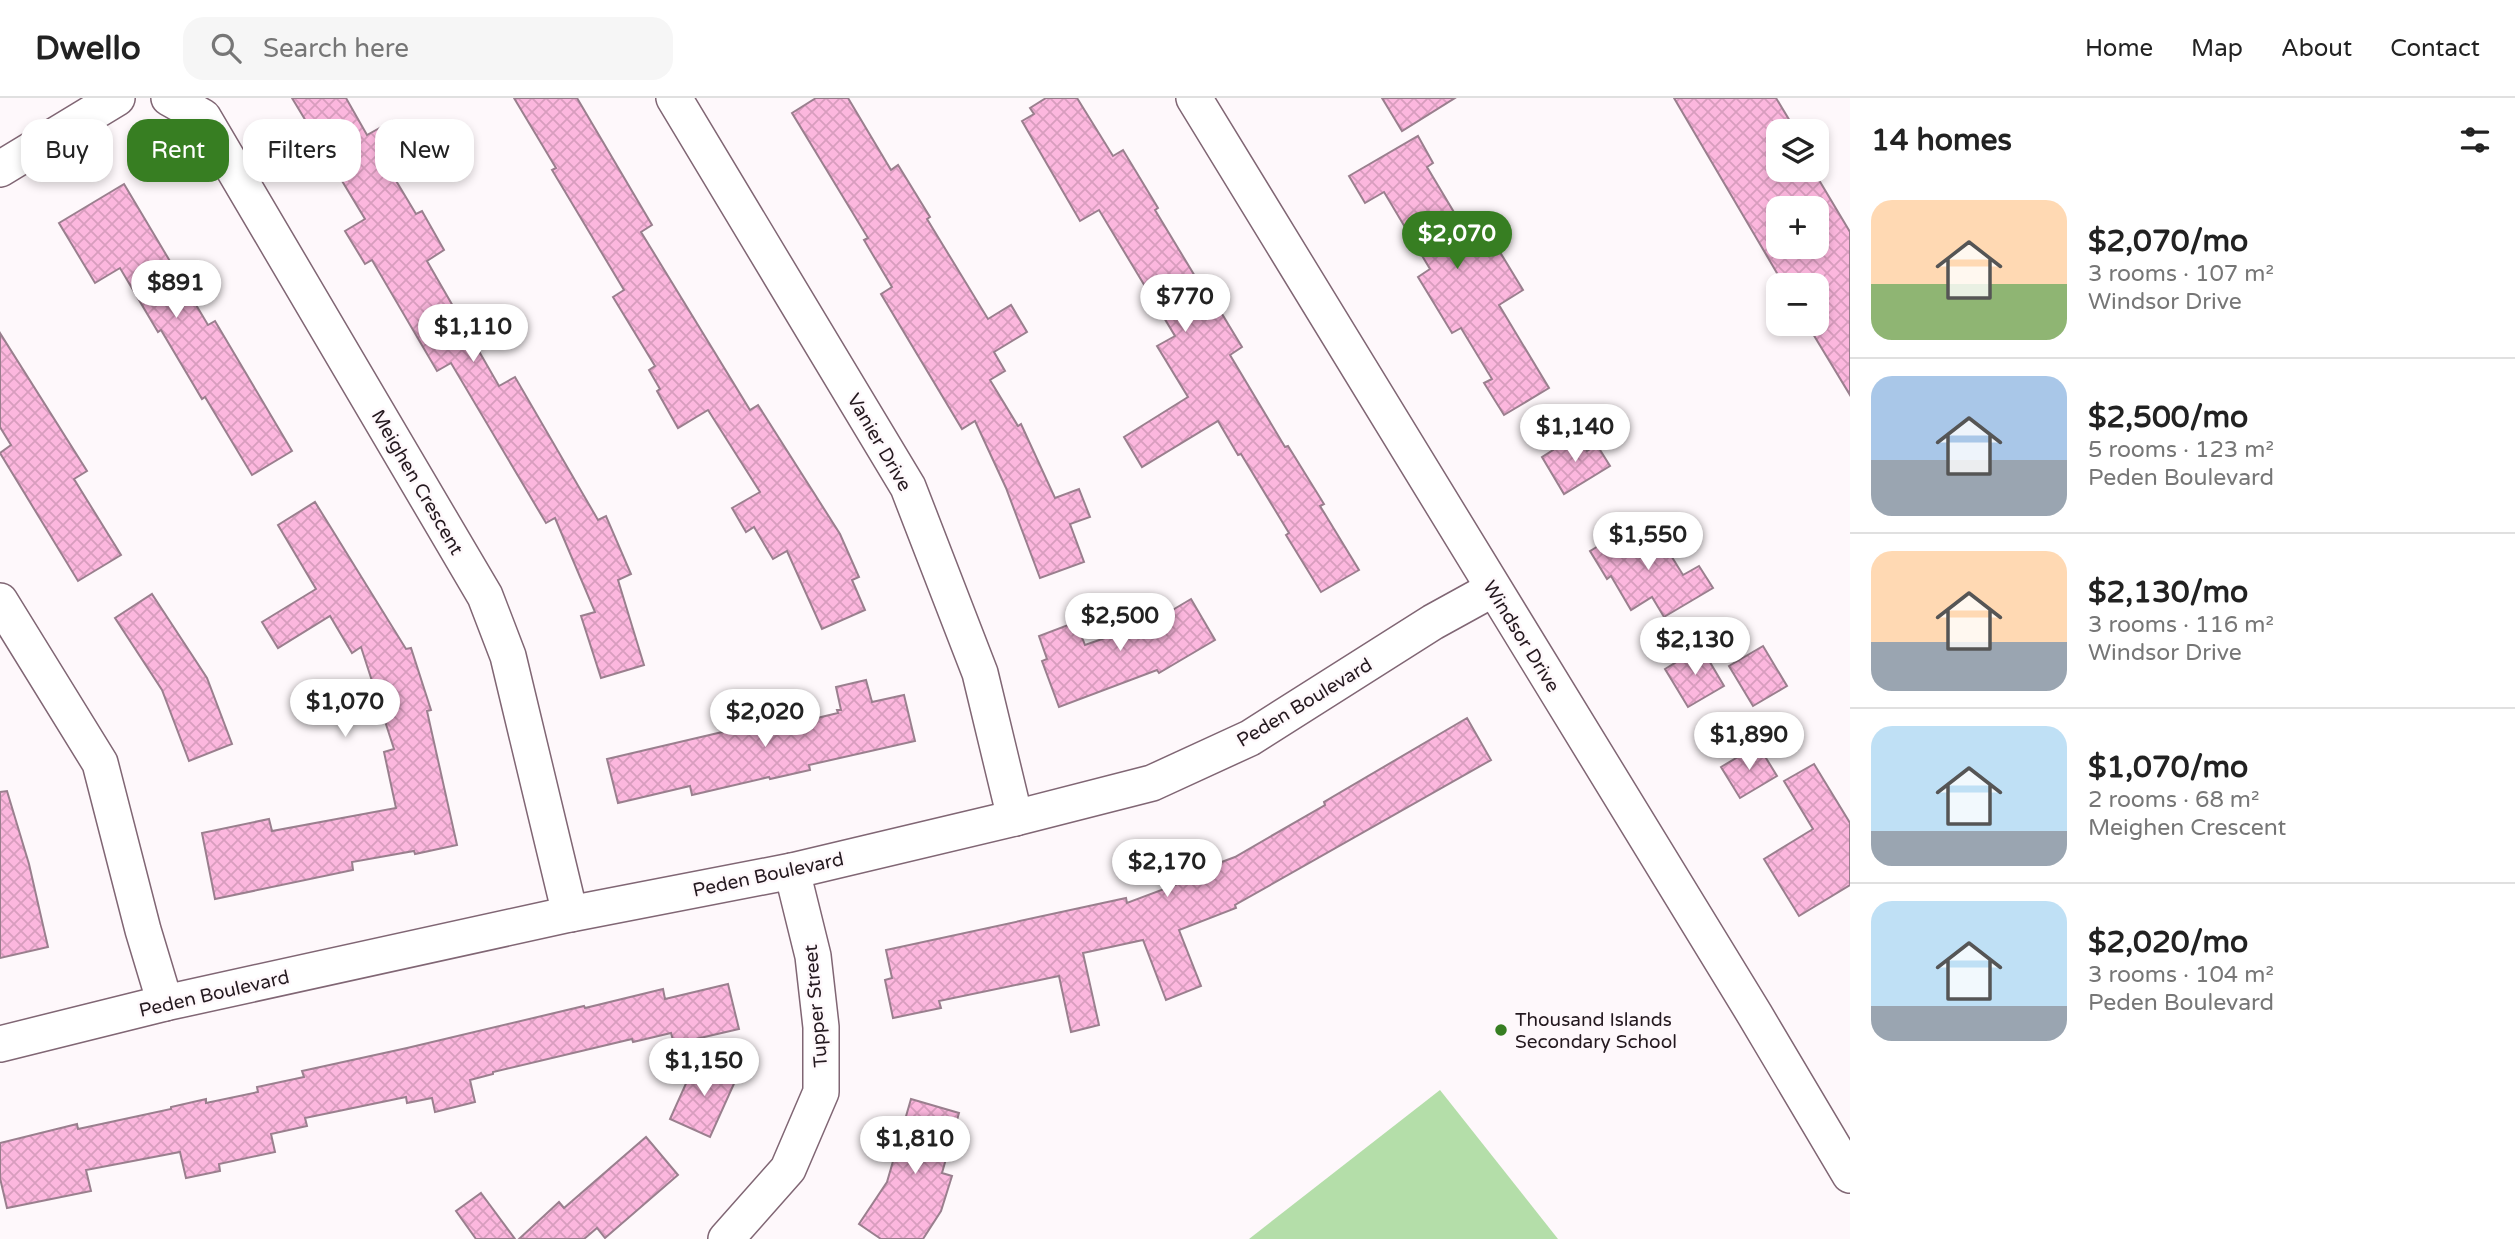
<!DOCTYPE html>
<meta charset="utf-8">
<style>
body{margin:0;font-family:"Varela Round",sans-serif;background:#f6f6f6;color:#222;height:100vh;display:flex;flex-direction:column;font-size:26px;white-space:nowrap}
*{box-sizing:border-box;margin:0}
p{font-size:23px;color:#767676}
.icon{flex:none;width:38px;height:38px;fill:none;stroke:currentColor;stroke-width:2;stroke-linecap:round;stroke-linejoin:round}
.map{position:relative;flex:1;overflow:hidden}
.details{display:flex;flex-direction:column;background:#fff;width:665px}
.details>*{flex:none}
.hud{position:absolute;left:21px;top:21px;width:665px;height:63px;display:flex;gap:14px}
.controls{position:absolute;left:1766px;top:21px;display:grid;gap:14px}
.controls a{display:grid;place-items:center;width:63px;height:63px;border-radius:14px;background:#fff;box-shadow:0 4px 10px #0003;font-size:35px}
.price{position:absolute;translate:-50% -60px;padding:0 16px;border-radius:24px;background:#fff;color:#222;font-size:23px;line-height:46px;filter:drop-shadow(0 2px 4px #0008)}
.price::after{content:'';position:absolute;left:50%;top:42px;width:21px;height:16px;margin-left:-10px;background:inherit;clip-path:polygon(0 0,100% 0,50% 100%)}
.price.selected{background:#377e22;color:#fff}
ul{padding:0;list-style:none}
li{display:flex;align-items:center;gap:21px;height:175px;padding:0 21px}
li+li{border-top:2px solid #e0e0e0}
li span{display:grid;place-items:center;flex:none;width:196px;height:140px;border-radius:21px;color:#555}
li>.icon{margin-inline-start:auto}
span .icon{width:84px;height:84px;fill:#fffc;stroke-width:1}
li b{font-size:30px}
h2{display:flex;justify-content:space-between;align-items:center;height:84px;padding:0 21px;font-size:30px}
.pill{padding:0 24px;border-radius:21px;background:#fff;box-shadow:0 4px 10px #0003;font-size:24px;line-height:63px}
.pill.selected{background:#377e22;color:#fff}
header{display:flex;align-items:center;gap:42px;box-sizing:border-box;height:98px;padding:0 35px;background:#fff;border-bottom:2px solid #e0e0e0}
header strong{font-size:33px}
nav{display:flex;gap:38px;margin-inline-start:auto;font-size:24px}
.search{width:490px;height:63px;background:#f6f6f6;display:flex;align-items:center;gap:18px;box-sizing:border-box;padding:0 24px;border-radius:21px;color:#767676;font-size:26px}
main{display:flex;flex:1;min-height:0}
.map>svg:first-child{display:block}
.green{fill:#b4dea9}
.building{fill:url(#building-cross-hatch);stroke:#9a7f8e;stroke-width:2;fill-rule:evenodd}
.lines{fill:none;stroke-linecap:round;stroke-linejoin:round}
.minor-casing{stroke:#806674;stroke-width:38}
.minor{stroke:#fff;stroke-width:35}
.poi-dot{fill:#377e22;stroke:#fef8fb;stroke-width:2.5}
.labels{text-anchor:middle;stroke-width:5;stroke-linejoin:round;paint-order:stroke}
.street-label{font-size:19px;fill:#24191f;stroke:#fef8fb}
.poi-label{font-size:19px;fill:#24191f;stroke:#fef8fb;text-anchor:start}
</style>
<header>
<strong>Dwello</strong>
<div class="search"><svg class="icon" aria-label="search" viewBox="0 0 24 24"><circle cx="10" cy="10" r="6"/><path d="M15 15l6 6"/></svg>Search here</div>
<nav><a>Home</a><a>Map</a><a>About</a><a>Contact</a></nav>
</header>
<main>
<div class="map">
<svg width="1850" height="1141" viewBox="0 0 1850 1141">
<defs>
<pattern id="building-cross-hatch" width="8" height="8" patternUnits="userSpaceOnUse" patternTransform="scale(1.75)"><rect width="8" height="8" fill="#fcb7de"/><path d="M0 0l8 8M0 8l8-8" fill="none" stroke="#d89dbe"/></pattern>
</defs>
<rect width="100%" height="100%" fill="#fef8fb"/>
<polygon class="green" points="1440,992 1558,1141 1249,1141"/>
<g class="building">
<polygon points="292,0 346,0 367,37 392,23 409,52 386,66 416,116 422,113 444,152 427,163 499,288 515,279 598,422 606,418 631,476 618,482 644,567 601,580 581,518 595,514 555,420 546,425 451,265 437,273 372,162 365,166 345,133 365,121"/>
<polygon points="514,0 577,0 652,127 641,134 750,312 758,307 840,436 859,479 852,482 865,512 822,531 787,453 773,461 754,429 746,434 732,410 760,394 708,312 678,330 657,293 660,291 649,272 655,268 613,199 624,192 552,72 556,70"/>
<polygon points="816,0 848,0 891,72 898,67 930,119 927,121 988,221 1011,207 1027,234 994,254 1005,273 990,282 1018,328 1021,326 1055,400 1079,391 1090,419 1070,426 1084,464 1040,480 1006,390 975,323 962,331 881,196 892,189 864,142 868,140 792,15"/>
<polygon points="1046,0 1077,0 1113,58 1123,52 1158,110 1155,112 1216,213 1219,211 1242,249 1230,257 1285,349 1288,348 1324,406 1320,408 1359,472 1321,494 1286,437 1289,435 1241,356 1238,357 1218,323 1142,369 1124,339 1188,299 1157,248 1175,238 1099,112 1080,123 1022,23 1034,16 1030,10"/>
<polygon points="1382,0 1455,0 1402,33"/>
<path d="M1674 0H1776L1796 33H1778V72H1813L1850 134V297L1807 226H1816V187H1784ZM1778 110H1816V149H1778Z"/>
<polygon points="1418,38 1433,65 1427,69 1473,146 1489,136 1523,192 1499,207 1549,290 1504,317 1484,285 1492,281 1461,230 1452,235 1418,179 1430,171 1384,94 1365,105 1349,78"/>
<polygon points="124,86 208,227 215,223 292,353 252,377 205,299 202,301 161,232 158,234 120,170 95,185 59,125"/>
<polygon points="0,235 87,373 74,381 121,457 78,483 0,355 11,347 0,329"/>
<polygon points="1577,337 1587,353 1597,347 1610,368 1564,396 1542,359"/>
<polygon points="315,404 406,551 411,550 431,612 427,613 457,747 415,756 414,753 352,764 353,772 215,801 202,735 269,721 272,733 396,710 384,654 394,651 361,549 352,555 330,518 278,550 262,524 316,491 278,427"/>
<polygon points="1637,425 1652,450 1662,443 1683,477 1699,468 1713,490 1664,519 1652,499 1631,512 1611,478 1607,481 1590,453"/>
<polygon points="152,496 207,580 232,646 189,663 162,592 115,520"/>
<polygon points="1191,501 1215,542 1159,575 1157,572 1059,609 1042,563 1047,561 1039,538 1076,524 1085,547 1125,533 1127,539"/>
<polygon points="1763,548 1787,588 1753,608 1729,568"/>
<polygon points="1701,549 1724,588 1688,609 1665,571"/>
<polygon points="866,582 872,604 904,597 915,643 809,667 810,672 770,681 769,679 692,697 690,688 618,705 607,661 748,628 750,636 838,615 837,612 841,612 836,589"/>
<polygon points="1467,620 1491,662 1235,807 1236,810 1179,832 1201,888 1166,902 1143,842 1083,855 1099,927 1071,934 1059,878 939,903 941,910 893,920 885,882 892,880 886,852 1126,800 1127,805 1183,784 1181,779 1235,759 1325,707 1324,704"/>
<polygon points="1758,647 1777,678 1740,700 1721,669"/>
<polygon points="1814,666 1850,725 1850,787 1799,818 1764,761 1813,731 1784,683"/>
<polygon points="7,693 29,766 48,849 0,860 0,694"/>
<polygon points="728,886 739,931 674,946 671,935 633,944 632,941 493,974 493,976 470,982 475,1004 435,1014 432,1000 407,1005 406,999 305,1020 307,1028 271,1036 275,1054 219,1066 220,1073 186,1080 180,1054 86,1072 91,1093 7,1110 0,1080 0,1045 77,1026 78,1031 171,1011 171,1009 206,1001 206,1005 258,994 257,989 304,979 302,973 407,950 584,908 585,910 663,891 665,901"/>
<polygon points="697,961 737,979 710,1039 670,1021"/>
<polygon points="911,1001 959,1015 942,1075 952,1078 941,1113 923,1141 881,1141 859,1126 887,1084"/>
<polygon points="646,1039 678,1077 605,1140 597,1130 584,1141 519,1141 559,1104 564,1110"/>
<polygon points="481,1095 515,1141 476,1141 456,1113"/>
</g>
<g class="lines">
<g class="minor-casing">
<g id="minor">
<polyline points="169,0 203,19 485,498 508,558 570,816"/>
<polyline points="674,0 908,389 980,575 1015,720"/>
<polyline points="1194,0 1755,917 1850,1077"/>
<polyline points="0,71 117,0"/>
<polyline points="0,503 100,665 143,832 165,905"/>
<polyline points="0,946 165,905 570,816 792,773 1015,720 1152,685 1250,640 1433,524 1493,491"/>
<polyline points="726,1141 788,1071 821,994 821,929 813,858 792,773"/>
</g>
</g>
<use href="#minor" class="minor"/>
</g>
<circle class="poi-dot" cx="1501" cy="932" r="7"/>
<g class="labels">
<g class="street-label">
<text transform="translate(880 344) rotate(60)" y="7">Vanier Drive</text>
<text transform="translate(418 384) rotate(60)" y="7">Meighen Crescent</text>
<text transform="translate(1522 538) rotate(58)" y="7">Windsor Drive</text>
<text transform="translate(1304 604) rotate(-31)" y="7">Peden Boulevard</text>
<text transform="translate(768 776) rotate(-12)" y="7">Peden Boulevard</text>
<text transform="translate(214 895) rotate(-13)" y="7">Peden Boulevard</text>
<text transform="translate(815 908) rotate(-95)" y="7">Tupper Street</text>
</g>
<g class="poi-label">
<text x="1515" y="928">Thousand Islands<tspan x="1515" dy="22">Secondary School</tspan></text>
</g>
</g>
</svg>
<div class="controls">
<a><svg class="icon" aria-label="layers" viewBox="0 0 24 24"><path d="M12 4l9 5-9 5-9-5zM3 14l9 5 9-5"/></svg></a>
<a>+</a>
<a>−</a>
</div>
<b class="price selected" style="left:1457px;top:173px">$2,070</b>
<b class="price" style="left:176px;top:222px">$891</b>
<b class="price" style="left:1185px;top:236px">$770</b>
<b class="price" style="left:473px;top:266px">$1,110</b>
<b class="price" style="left:1575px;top:366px">$1,140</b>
<b class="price" style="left:1648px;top:474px">$1,550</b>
<b class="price" style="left:1120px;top:555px">$2,500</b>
<b class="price" style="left:1695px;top:579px">$2,130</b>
<b class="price" style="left:345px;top:641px">$1,070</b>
<b class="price" style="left:765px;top:651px">$2,020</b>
<b class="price" style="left:1749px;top:674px">$1,890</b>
<b class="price" style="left:1167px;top:801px">$2,170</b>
<b class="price" style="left:704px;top:1000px">$1,150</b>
<b class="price" style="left:915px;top:1078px">$1,810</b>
<div class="hud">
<a class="pill">Buy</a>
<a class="pill selected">Rent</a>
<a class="pill">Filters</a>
<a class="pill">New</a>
</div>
</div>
<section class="details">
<h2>14 homes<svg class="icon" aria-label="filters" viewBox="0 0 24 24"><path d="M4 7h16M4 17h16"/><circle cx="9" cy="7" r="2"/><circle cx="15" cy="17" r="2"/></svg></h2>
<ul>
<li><span style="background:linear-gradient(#ffd9b3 60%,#8fb573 0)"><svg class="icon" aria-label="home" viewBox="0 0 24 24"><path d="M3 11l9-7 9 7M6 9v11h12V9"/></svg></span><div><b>$2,070/mo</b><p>3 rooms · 107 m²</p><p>Windsor Drive</p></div></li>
<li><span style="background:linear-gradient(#a9c7e8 60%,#9aa5b1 0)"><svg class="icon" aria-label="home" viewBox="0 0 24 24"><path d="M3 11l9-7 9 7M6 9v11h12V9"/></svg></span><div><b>$2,500/mo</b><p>5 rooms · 123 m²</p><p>Peden Boulevard</p></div></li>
<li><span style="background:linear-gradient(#ffd9b3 65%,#9aa5b1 0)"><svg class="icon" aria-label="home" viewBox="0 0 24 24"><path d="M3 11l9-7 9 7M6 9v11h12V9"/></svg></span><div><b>$2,130/mo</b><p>3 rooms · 116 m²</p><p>Windsor Drive</p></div></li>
<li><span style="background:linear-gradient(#bfe0f5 75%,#9aa5b1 0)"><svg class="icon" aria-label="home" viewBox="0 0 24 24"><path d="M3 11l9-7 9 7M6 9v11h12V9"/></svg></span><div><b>$1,070/mo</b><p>2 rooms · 68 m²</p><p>Meighen Crescent</p></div></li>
<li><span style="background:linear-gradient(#bfe0f5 75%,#9aa5b1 0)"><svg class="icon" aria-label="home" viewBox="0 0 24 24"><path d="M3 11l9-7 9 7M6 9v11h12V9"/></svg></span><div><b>$2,020/mo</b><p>3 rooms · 104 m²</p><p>Peden Boulevard</p></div></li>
</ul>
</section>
</main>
